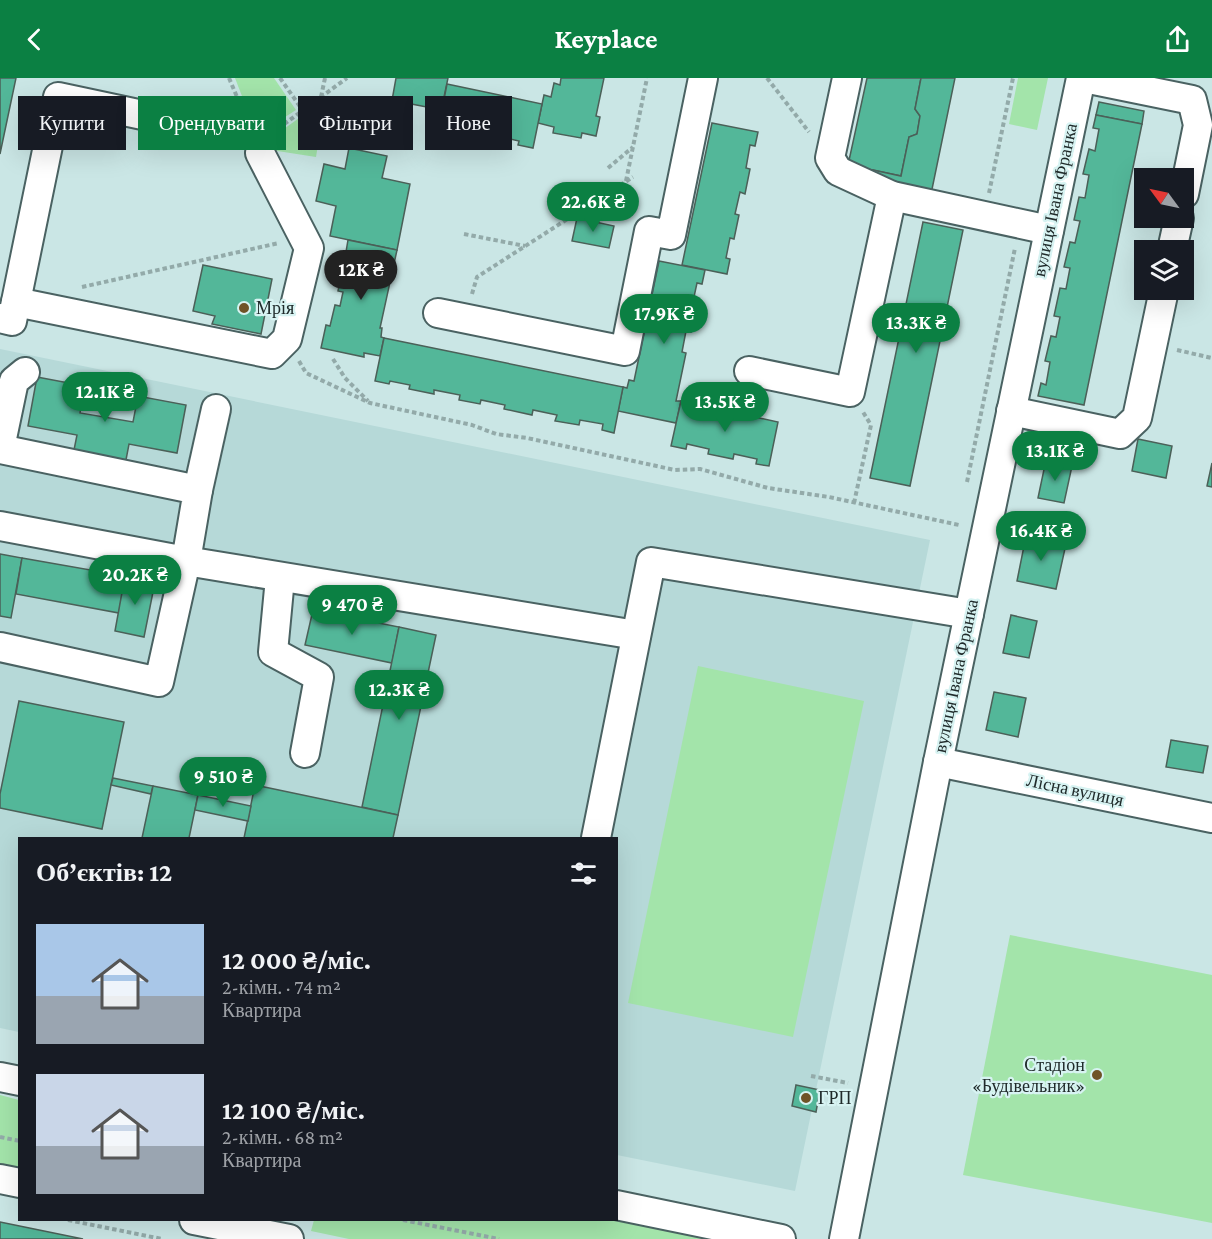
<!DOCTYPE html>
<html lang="uk">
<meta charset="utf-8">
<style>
body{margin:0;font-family:"Crimson Pro",serif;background:#242831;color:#f1f3f6;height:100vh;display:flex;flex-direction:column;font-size:22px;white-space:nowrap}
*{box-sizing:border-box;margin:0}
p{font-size:20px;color:#9ea1a6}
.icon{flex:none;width:33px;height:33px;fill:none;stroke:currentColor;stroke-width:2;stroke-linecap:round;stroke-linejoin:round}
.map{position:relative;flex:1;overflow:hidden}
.side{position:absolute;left:18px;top:759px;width:600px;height:384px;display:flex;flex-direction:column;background:#171b24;border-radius:0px;box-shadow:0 6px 24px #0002}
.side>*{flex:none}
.guide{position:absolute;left:18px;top:18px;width:600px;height:54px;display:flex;gap:12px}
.needle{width:39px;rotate:303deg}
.tools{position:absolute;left:1134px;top:90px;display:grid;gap:12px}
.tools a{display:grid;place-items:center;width:60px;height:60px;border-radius:0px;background:#171b24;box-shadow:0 6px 24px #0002;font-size:30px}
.price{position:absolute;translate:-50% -51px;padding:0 14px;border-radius:21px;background:#0b8043;color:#fff;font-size:20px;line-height:39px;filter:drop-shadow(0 2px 3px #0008)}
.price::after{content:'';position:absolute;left:50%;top:36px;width:18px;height:14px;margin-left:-9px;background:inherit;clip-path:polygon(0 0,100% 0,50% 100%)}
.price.current{background:#222;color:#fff}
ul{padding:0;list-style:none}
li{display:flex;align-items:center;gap:18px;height:150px;padding:0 18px}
li span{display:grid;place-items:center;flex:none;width:168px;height:120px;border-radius:0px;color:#555}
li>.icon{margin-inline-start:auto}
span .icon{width:72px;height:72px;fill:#fffc;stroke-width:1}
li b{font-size:26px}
h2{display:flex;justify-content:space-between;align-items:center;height:72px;padding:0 18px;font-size:26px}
.chip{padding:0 21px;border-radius:0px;background:#171b24;box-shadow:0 6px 24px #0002;font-size:21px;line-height:54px}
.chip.current{background:#0b8043;color:#fff}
header{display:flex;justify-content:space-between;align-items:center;height:78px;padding:0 18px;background:#0b8043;color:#fff;font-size:27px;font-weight:700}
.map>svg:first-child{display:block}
.built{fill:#b6d9d8}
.green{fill:#a3e4aa}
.building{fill:#53b799;stroke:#4b6058;stroke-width:1.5}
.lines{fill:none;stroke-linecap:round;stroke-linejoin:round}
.minor-casing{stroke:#4a6262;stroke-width:32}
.path{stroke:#93aaa9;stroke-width:4;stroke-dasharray:4.5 3;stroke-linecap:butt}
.minor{stroke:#fff;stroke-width:28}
.poi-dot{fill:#6f5326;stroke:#d7f3f2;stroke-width:2}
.labels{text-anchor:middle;stroke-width:4.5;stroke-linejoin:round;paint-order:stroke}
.street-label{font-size:18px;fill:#202b2b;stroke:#d7f3f2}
.poi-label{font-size:18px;fill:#202b2b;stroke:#d7f3f2;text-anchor:start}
</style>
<header><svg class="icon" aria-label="back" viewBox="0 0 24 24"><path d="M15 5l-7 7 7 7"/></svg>Keyplace<svg class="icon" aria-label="share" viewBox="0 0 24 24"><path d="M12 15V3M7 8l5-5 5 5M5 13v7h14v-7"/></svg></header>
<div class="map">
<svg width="1212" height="1161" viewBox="0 0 1212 1161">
<rect width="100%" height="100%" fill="#cae6e5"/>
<polygon class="built" points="0,271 930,462 795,1113 617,1077 616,760 20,760 19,954 0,950"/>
<g class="green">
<polygon points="235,0 274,0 296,32 257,57"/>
<polygon points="1018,0 1048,0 1037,52 1009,46"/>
<polygon points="302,38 319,61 316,79 271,72 267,63"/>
<polygon points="698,588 864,623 793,959 628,925"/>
<polygon points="1010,857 1212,897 1212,1145 963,1097"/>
<polygon points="0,1017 19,1022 19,1099 0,1095"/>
<polygon points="314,1142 616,1142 717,1161 349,1161 311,1153"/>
</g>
<g class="building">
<polygon points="0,0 16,0 0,76"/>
<polygon points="396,0 448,0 440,38 426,36 427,29 406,25 405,31 391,28"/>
<polygon points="561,0 604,0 596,38 600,39 596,58 582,55 581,60 553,55 554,49 538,45 544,17 551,19 554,5 560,7"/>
<polygon points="867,0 921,0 915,31 920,38 917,56 909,59 901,98 848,87"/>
<polygon points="921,0 955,0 931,116 871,103 873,92 901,98 909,59 917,56 920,38 915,31"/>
<polygon points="447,6 542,26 533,70 518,67 519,63 501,59 500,64 473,58 474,54 453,50 452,55 438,52"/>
<polygon points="1099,24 1144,33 1142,46 1096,37"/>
<polygon points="1096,37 1142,46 1084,327 1038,318 1041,305 1046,307 1050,284 1045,283 1051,258 1056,259 1060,239 1054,238 1060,210 1066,211 1070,190 1064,189 1070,164 1075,165 1080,143 1074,142 1079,119 1085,120 1089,97 1083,96 1089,71 1095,73 1099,51 1093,50"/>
<polygon points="712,45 758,54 755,68 750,67 746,90 750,91 745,116 740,114 735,136 739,137 734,161 730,160 726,180 730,181 727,196 682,187"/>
<polygon points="349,70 387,78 382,100 410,106 397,172 330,158 336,128 316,123 324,86 345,91"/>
<polygon points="577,140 614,148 609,170 572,163"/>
<polygon points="923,144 963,152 910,408 870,400"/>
<polygon points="348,162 397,172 380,250 382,250 381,259 384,260 380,278 364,275 364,279 321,270 326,247 330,248 335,227 340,228 343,214 338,213 341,198 346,199 350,181 345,180"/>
<polygon points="659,183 705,192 702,206 697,205 692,228 696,229 691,254 686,253 682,274 686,275 676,323 681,323 676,345 618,333 623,309 627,310 629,302 634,303"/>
<polygon points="203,187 272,201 261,256 212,246 215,238 193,233"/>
<polygon points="384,260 623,309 614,355 602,352 603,346 580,342 579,347 555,343 557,337 533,332 532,337 504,331 505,327 481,322 480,326 459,322 460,317 434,312 434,316 409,311 410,307 390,303 389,306 375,303"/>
<polygon points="37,299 85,308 80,335 133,344 138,318 186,327 177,375 129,366 125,387 73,377 77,357 28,348"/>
<polygon points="681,323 778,344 769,388 756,386 757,381 734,376 733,381 708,376 709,371 687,366 686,371 671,368"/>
<polygon points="1138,361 1172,368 1166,400 1132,393"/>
<polygon points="1046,382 1072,388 1064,425 1038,420"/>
<polygon points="1212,385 1212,409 1207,408"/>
<polygon points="1026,458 1066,466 1056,511 1017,503"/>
<polygon points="0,476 22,480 11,540 0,538"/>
<polygon points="22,480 125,498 119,535 16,516"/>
<polygon points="125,498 155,504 144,559 115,553"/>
<polygon points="313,532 399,549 392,585 305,567"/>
<polygon points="1011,537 1037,543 1029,580 1003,575"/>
<polygon points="399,549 436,557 398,737 362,729"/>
<polygon points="994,614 1026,620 1018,659 986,652"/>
<polygon points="19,623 124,644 102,751 0,730 0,716"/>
<polygon points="1171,662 1208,668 1203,695 1166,689"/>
<polygon points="113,700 153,708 151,716 111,707"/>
<polygon points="255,707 398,737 393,760 244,760"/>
<polygon points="153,708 198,717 189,760 142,760"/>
<polygon points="198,717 251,728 248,743 195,732"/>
<polygon points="796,1007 820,1012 816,1034 792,1028"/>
<polygon points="0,1144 83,1161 0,1161"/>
</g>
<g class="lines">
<g class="minor-casing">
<g id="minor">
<polyline points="847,0 830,80 838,93 892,118 1049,152"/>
<polyline points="1084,0 1192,22 1198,47 1184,116"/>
<polyline points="1172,172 1179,140"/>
<polyline points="16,224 272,276 287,261 309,170 260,75"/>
<polyline points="438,235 625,273 649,153 671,157 703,0"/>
<polyline points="0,240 12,243 58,19 152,39"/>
<polyline points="749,293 850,314 892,118"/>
<polyline points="1011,333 1120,356 1137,340 1164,212"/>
<polyline points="0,370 14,303 25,294"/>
<polyline points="0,371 198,412 186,483 0,448"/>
<polyline points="198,412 216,331"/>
<polyline points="280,500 273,574 319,599 305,675"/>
<polyline points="0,569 159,604 186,483 636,557"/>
<polyline points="938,684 1212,740"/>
<polyline points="596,760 651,484 969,536"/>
<polyline points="0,999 20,1003"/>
<polyline points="0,1101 20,1105"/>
<polyline points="616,1127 781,1161"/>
<polyline points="194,1142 289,1161"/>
<polyline points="844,1161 938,684 1081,0"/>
</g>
</g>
<g class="path">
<polyline points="229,0 251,52"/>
<polyline points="280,0 320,57"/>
<polyline points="767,0 809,54"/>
<polyline points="321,19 325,0"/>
<polyline points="316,23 337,51"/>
<polyline points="272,55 347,0"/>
<polyline points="608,90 633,69"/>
<polyline points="626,103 647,0"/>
<polyline points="989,115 1013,0"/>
<polyline points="464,156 525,168"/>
<polyline points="82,209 279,165"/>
<polyline points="472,216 477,199 633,99"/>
<polyline points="1177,272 1212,280"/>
<polyline points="333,281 345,300 368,323"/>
<polyline points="299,283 306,295 370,325 472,347 496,356 527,360 675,392 700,391 768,410 829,419 959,447"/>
<polyline points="967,404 1015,170"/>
<polyline points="854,425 871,347 863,334"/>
<polyline points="811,998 848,1005"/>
<polyline points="0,1059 20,1063"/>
<polyline points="68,1142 162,1161"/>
<polyline points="403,1142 499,1161"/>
</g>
<use href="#minor" class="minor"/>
</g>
<g class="poi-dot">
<circle cx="244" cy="230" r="6"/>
<circle cx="1097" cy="997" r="6"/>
<circle cx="806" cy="1020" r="6"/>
</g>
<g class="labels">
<g class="street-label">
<text transform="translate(1055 122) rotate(-78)" y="6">вулиця Івана Франка</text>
<text transform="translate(956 598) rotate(-78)" y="6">вулиця Івана Франка</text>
<text transform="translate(1075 712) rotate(12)" y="6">Лісна вулиця</text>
</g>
<g class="poi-label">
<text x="256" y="236">Мрія</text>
<text x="1085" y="993" text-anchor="end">Стадіон<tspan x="1085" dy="21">«Будівельник»</tspan></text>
<text x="818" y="1026">ГРП</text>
</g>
</g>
</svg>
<div class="tools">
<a><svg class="needle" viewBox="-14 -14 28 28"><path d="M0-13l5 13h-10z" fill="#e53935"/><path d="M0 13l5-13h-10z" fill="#9ea1a6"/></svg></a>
<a><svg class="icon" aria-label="layers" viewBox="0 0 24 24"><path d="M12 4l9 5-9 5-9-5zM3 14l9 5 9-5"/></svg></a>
</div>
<b class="price" style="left:593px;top:155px">22.6K ₴</b>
<b class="price current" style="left:361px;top:223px">12K ₴</b>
<b class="price" style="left:664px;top:267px">17.9K ₴</b>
<b class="price" style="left:916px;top:276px">13.3K ₴</b>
<b class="price" style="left:105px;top:345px">12.1K ₴</b>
<b class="price" style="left:725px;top:355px">13.5K ₴</b>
<b class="price" style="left:1055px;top:404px">13.1K ₴</b>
<b class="price" style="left:1041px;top:484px">16.4K ₴</b>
<b class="price" style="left:135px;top:528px">20.2K ₴</b>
<b class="price" style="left:352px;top:558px">9 470 ₴</b>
<b class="price" style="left:399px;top:643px">12.3K ₴</b>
<b class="price" style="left:223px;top:730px">9 510 ₴</b>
<div class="guide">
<a class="chip">Купити</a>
<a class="chip current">Орендувати</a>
<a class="chip">Фільтри</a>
<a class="chip">Нове</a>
</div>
<section class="side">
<h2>Об’єктів: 12<svg class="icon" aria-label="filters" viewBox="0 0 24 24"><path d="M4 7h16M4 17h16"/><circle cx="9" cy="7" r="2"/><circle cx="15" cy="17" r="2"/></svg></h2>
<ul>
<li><span style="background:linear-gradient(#a9c7e8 60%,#9aa5b1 0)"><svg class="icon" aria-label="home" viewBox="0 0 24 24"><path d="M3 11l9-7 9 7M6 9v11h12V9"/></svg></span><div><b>12 000 ₴/міс.</b><p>2-кімн. · 74 m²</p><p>Квартира</p></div></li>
<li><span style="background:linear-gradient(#c9d6e8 60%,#9aa5b1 0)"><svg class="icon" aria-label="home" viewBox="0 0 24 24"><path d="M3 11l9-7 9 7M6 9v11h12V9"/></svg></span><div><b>12 100 ₴/міс.</b><p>2-кімн. · 68 m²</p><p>Квартира</p></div></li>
</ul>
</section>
</div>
